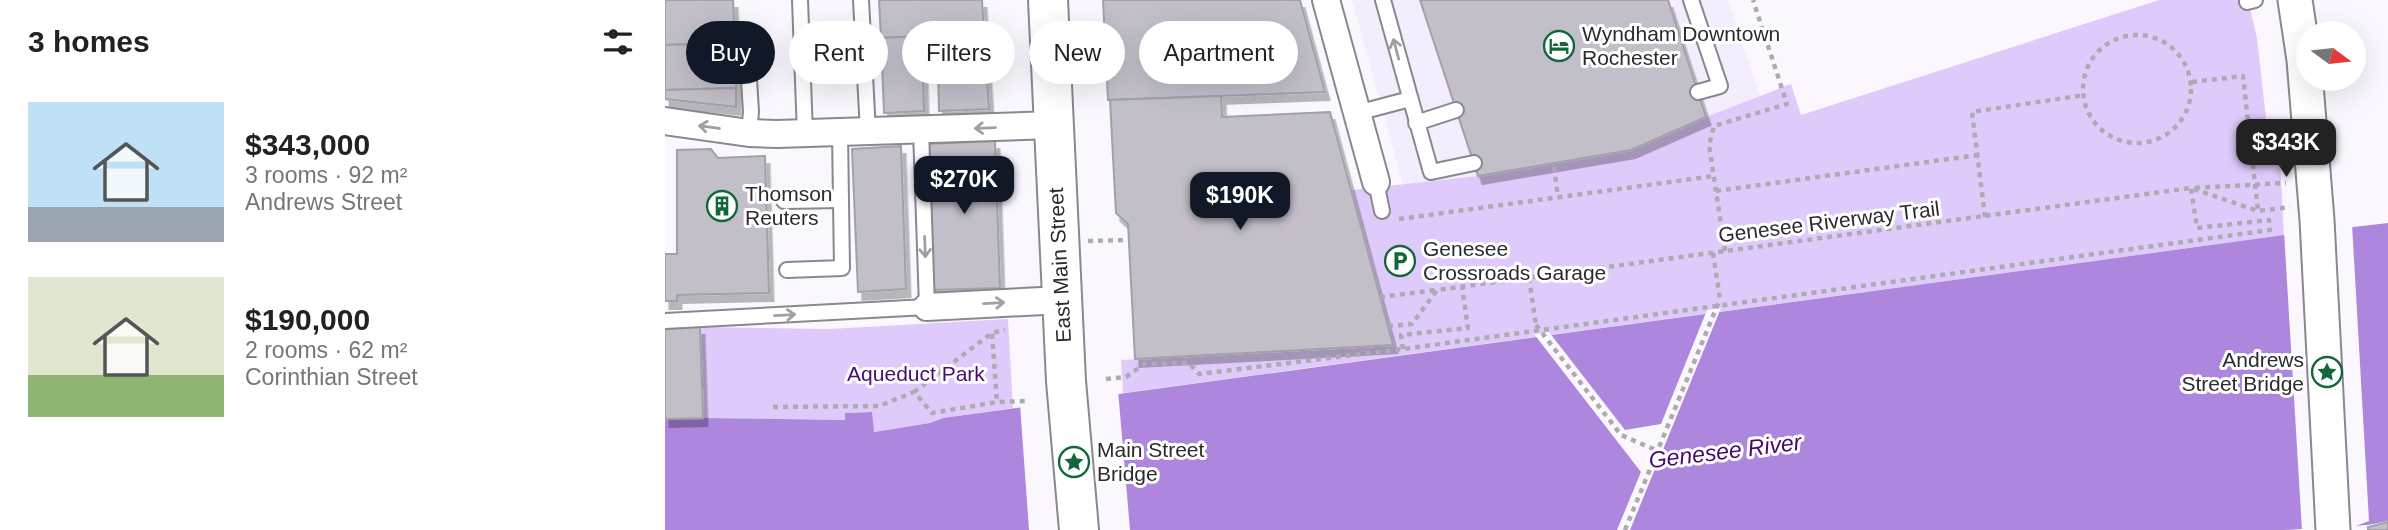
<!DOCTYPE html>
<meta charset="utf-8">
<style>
body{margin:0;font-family:Arial,sans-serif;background:#f2f2f2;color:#222;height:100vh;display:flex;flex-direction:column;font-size:26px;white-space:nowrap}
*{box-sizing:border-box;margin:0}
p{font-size:23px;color:#767676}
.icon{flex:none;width:38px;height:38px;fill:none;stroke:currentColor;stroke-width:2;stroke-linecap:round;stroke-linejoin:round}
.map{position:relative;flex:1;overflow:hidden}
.drawer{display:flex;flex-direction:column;background:#fff;width:665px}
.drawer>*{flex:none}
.top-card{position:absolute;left:21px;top:21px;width:665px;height:63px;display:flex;gap:14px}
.needle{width:46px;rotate:105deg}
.buttons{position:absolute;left:1631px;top:21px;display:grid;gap:14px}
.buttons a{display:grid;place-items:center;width:70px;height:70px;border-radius:50%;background:#fff;box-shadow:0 7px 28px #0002;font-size:35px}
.price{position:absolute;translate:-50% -60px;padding:0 16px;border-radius:14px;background:#111827;color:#fff;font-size:23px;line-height:46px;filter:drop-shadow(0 2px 4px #0008)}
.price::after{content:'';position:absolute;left:50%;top:42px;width:21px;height:16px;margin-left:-10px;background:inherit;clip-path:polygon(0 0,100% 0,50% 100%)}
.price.current{background:#222;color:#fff}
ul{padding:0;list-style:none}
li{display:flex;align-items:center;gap:21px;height:175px;padding:0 28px}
li span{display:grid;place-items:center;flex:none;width:196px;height:140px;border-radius:0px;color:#555}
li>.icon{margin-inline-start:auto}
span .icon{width:84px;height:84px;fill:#fffc;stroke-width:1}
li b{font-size:30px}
h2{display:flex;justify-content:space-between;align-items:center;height:84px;padding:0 28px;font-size:30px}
.chip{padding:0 24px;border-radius:32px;background:#fff;box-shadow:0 7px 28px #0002;font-size:24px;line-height:63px}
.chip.current{background:#111827;color:#fff}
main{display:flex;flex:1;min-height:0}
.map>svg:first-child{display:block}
.built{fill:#f3edfe}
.green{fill:#dfcbfb}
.water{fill:#ad87dd}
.pier{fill:#faf8fe}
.building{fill:#c3bfc9;stroke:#a3a0a9;stroke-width:2;filter:url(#shadow)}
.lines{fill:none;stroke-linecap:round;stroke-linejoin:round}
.service-casing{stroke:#8a878f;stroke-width:18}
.minor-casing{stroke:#8a878f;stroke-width:30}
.tertiary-casing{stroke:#8a878f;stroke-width:37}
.primary-casing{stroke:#8a878f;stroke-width:42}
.path{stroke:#adabb0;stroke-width:4.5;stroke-dasharray:5 5;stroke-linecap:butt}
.service{stroke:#fff;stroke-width:14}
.minor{stroke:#fff;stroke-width:26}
.tertiary{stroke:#fff;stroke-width:33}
.primary{stroke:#fff;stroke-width:38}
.path-bridge{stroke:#adabb0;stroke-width:4.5;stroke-dasharray:5 5;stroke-linecap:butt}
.oneway{stroke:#a09fa1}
.labels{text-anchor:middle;stroke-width:6;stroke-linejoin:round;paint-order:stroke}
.poi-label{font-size:21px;fill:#2b2a2e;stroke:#fff;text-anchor:start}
.street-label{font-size:21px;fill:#2b2a2e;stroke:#fff}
.park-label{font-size:21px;fill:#470b74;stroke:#fff}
.water-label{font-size:23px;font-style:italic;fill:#450772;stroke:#fff}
</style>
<main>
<section class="drawer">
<h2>3 homes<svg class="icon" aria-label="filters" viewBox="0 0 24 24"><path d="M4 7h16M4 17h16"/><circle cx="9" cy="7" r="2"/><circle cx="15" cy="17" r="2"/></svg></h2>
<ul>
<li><span style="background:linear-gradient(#bfe0f5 75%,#9aa5b1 0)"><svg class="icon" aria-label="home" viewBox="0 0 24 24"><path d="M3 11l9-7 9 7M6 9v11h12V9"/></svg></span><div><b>$343,000</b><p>3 rooms · 92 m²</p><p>Andrews Street</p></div></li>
<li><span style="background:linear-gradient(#dfe7d0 70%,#8fb573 0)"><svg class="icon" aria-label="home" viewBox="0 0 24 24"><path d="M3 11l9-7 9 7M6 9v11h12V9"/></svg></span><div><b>$190,000</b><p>2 rooms · 62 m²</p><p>Corinthian Street</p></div></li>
</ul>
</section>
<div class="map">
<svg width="1723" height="530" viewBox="0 0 1723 530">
<defs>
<filter id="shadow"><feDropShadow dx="4.5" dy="8" stdDeviation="0" flood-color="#0004"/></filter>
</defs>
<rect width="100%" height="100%" fill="#faf8fe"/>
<polygon class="built" points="687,0 1063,0 1095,96 1041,117 966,150 813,176 738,185"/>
<g class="green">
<polygon points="1494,0 1583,0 1592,38 1606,163 1615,162 1619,235 458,393 456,360 728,345 686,190 813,176 966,150 1041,117 1126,84 1136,115"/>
<polygon points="343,319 348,408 278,418 265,423 208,432 207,412 180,413 180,420 38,418 35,327 164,329"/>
</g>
<polygon class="water" points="1723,223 1723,521 1703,525 1620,530 0,530 0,419 38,418 180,420 180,413 207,412 209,432 265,423 278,418 1619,235"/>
<g class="pier">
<polygon points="1687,224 1704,521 1680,530 1637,530 1619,232"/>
<polygon points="1056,308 965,530 952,530 976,472 869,334 884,332 960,430 996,424 1042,310"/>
<polygon points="453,390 465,530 364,530 355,404"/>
</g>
<g class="building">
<polygon points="0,0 68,0 70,43 0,45"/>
<polygon points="214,0 317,0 319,33 216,38"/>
<polygon points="438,0 635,0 660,92 443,100"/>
<polygon points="755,0 1003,0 1041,117 966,150 813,176"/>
<polygon points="319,33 324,109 274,111 273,69 258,70 259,111 219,113 216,38"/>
<polygon points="70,43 71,88 0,90 0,45"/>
<polygon points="71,88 71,107 0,99 0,90"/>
<polygon points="556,96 557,117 665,112 728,345 470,359 463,224 451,213 445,100"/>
<polygon points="330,141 335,288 267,290 262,144"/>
<polygon points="236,146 241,289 193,292 187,149"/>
<polygon points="46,149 53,158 100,156 104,293 12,295 12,301 0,301 0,254 12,254 12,150"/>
<polygon points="0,327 35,327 38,418 0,419"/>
<polygon points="1723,522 1723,530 1703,530 1703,527"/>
</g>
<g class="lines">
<g class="service-casing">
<g id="service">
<polyline points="135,0 140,134"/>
<polyline points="196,0 203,132"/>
<polyline points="718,0 766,172 809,163"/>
<polyline points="1026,0 1055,86 1033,92"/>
<polyline points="1582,2 1590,0"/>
<polyline points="70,63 83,63 86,112 84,133"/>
<polyline points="692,113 745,99"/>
<polyline points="751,123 791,110"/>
<polyline points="711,182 717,211"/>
<polyline points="119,201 176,200"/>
<polyline points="122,270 177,268 175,133"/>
<polyline points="0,321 262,307 256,130"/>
</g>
</g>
<g class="minor-casing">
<g id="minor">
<polyline points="661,0 711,182"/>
<polyline points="0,121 84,133 112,134 388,125"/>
<polyline points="262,307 397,300"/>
</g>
</g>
<g class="tertiary-casing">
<polyline id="tertiary" points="1630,0 1639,60 1652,220 1668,530"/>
</g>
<g class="primary-casing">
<polyline id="primary" points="383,0 401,381 414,530"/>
</g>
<g class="path">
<circle cx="1472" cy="89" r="54"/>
<polyline points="1527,82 1578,76 1593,211"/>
<polyline points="889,167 893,197"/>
<polyline points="1051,191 1313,155"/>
<polyline points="1320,217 1307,112 1419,95"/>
<polyline points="734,219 1049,176"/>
<polyline points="423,241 463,240"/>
<polyline points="1060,251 1044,145 1049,126 1122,104 1088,0"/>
<polyline points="1048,253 1055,299"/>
<polyline points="864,278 871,325"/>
<polyline points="715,297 771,290"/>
<polyline points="723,326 747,324 772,290 1526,188 1593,211 1625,207"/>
<polyline points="327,334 332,402"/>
<polyline points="738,349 736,335 803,328 797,287"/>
<polyline points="441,379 461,377 479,364 524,363 534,374 738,349 1605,230 1604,220 1532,228 1526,188 1621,183"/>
<polyline points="249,392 327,333 340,330"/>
<polyline points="108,407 214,406 249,392 267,413 332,402 361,401"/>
</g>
<use href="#service" class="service"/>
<use href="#minor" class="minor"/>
<use href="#tertiary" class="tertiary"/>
<use href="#primary" class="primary"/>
<g class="path-bridge">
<polyline points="871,325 956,435 993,451"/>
<polyline points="960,530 1055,299"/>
</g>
</g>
<defs><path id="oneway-shaft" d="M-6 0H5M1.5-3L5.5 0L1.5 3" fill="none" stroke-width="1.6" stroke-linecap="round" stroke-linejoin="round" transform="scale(1.75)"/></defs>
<g class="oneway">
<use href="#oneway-shaft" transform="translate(731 49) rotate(-105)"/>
<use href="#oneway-shaft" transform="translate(44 127) rotate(-172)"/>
<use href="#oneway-shaft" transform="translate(320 128) rotate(178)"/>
<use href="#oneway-shaft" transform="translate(260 247) rotate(88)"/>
<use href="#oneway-shaft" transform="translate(329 303) rotate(-3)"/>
<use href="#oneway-shaft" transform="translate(120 315) rotate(-3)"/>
</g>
<defs>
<g id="hotel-ring" transform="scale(1.575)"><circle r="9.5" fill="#fff" stroke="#13683a" stroke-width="1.5"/><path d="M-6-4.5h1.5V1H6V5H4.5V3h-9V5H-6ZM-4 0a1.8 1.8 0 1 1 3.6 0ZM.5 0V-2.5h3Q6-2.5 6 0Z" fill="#13683a"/></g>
<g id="building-ring" transform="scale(1.575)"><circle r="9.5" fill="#fff" stroke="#13683a" stroke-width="1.5"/><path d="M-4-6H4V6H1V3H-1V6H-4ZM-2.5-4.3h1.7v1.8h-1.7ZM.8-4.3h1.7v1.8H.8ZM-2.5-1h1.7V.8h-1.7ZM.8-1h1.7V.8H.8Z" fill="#13683a"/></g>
<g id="parking-ring" transform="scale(1.575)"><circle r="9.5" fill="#fff" stroke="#13683a" stroke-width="1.5"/><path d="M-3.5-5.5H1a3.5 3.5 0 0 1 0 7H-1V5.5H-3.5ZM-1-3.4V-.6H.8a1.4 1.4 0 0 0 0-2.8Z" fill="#13683a"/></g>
<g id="sight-ring" transform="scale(1.575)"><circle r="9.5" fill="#fff" stroke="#13683a" stroke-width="1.5"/><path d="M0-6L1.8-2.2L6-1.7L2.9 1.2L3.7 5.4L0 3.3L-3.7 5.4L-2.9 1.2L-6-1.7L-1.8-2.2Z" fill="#13683a"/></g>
</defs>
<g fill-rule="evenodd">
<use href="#hotel-ring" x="894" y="46"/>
<use href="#building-ring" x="57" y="206"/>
<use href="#parking-ring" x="735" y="261"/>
<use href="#sight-ring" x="1662" y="372"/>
<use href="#sight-ring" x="409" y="462"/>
</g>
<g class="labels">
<g class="poi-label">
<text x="917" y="41">Wyndham Downtown<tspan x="917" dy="24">Rochester</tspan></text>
<text x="80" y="201">Thomson<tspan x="80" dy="24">Reuters</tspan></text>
<text x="758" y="256">Genesee<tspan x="758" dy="24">Crossroads Garage</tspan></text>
<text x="1639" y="367" text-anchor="end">Andrews<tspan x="1639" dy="24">Street Bridge</tspan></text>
<text x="432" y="457">Main Street<tspan x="432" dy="24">Bridge</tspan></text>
</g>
<g class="street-label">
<text transform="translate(1164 222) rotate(-7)" y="7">Genesee Riverway Trail</text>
<text transform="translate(395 265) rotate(-93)" y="7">East Main Street</text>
</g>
<g class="park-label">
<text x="251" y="381">Aqueduct Park</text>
</g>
<g class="water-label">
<text transform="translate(1060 451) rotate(-7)" y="8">Genesee River</text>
</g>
</g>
</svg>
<div class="buttons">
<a><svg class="needle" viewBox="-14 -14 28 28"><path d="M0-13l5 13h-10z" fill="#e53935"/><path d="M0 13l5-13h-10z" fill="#767676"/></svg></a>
</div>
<b class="price current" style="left:1621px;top:179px">$343K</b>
<b class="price" style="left:299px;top:216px">$270K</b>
<b class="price" style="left:575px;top:232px">$190K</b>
<div class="top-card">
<a class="chip current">Buy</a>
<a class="chip">Rent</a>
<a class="chip">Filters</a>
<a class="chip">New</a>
<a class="chip">Apartment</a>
</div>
</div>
</main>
